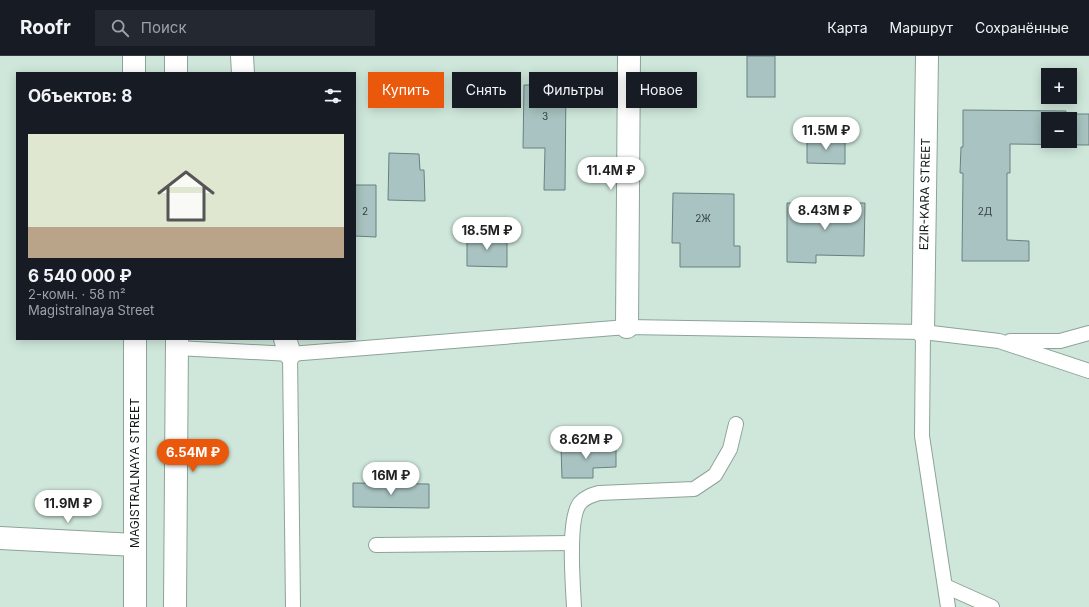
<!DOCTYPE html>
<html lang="ru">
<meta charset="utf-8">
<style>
body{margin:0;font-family:Inter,sans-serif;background:#242831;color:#f1f3f6;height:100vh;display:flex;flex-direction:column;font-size:15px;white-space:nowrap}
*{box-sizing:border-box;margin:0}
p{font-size:13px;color:#9ea1a6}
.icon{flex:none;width:22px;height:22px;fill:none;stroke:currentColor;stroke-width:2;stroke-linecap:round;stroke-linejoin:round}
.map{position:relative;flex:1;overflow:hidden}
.sheet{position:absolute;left:16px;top:16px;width:340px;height:268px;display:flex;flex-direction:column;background:#171b24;border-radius:0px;box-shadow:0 2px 10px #0003}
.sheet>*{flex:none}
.top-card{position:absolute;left:368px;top:16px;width:380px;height:36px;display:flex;gap:8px}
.controls{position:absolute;left:1041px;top:12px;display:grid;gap:8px}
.controls a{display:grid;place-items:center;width:36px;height:36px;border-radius:0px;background:#171b24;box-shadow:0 2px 10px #0003;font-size:20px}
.price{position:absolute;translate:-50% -34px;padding:0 9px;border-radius:14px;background:#fff;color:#222;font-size:13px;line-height:26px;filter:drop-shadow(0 1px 2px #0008)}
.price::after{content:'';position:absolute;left:50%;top:24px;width:12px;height:9px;margin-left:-6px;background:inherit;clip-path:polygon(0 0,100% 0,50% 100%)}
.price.active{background:#ea580c;color:#fff}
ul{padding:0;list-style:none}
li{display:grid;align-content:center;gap:8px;height:212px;padding:0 12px}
li span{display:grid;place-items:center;height:124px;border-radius:0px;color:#555}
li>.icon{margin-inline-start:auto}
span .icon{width:72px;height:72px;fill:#fffc;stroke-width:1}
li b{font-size:17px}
h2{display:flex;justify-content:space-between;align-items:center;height:48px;padding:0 12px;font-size:17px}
.chip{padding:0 14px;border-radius:0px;background:#171b24;box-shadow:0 2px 10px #0003;font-size:14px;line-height:36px}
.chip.active{background:#ea580c;color:#fff}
header{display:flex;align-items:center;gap:24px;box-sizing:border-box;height:56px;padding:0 20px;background:#171b24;border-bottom:1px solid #363941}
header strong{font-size:19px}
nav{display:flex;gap:22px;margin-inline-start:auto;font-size:14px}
.search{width:280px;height:36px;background:#242831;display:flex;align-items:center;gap:10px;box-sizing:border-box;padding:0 14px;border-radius:0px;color:#9ea1a6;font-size:15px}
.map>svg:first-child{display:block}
.building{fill:#a8c3c1;stroke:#67817f;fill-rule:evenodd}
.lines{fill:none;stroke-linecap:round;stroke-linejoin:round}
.lane-casing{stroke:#8da399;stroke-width:16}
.street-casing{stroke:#8da399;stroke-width:24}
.secondary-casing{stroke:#8da399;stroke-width:24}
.lane{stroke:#fff;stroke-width:14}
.street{stroke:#fff;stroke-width:22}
.secondary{stroke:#fff;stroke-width:22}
.labels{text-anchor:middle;stroke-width:4;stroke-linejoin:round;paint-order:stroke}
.number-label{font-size:10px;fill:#364440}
.street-label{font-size:12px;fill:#101915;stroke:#fff}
</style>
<header>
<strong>Roofr</strong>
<div class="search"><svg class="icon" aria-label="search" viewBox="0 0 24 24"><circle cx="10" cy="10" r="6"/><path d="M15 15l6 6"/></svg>Поиск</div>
<nav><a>Карта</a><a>Маршрут</a><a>Сохранённые</a></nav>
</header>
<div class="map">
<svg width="1089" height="551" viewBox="0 0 1089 551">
<rect width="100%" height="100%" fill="#cfe7db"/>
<g class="building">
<rect x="747" y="0" width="28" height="41"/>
<polygon points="524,29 566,29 565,134 544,134 545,92 523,92"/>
<path d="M963 54 1066 55V58H1089V89L1010 88V117H1007V184L1029 185V205H962L963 117H960L961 91H963ZM1048 63H1070V85H1048Z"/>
<polygon points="807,82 845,82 845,108 807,107"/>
<polygon points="389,97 419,98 420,114 424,114 425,145 388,144"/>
<polygon points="355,129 376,129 376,181 355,180"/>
<polygon points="673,137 734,138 734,190 740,190 740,211 680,211 680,187 672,187"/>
<polygon points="787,147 865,147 864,200 816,199 816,207 787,206"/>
<polygon points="467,179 507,179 507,211 467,210"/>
<polygon points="616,390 616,411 593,412 593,422 562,422 561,391"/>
<polygon points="353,427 429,428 429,452 353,451"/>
</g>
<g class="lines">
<g class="lane-casing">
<g id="lane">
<polyline points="923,276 922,380 948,551"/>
<polyline points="1010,285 1060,285 1089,277"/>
<polyline points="177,292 290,298 627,271 923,276 999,285 1089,315"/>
<polyline points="290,298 293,551"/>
<polyline points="376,489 572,487"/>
<polyline points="945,530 992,551"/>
<path d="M574 551C573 529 567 463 580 447 585 441 592 439 599 437L694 433 715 419 730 393 736 368"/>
</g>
</g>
<g class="street-casing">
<g id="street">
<polyline points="242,0 243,17"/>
<polyline points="627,271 629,0"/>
<polyline points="923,276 927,0"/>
<polyline points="285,283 290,298"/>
<polyline points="0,482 135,489"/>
</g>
</g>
<g class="secondary-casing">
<g id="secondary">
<polyline points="134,0 134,17"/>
<polyline points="176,0 176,17"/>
<polyline points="135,551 135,283"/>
<polyline points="175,551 177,283"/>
</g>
</g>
<use href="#lane" class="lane"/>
<use href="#street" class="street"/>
<use href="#secondary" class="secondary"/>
</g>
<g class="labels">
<g class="number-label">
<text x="545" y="64">3</text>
<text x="365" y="159">2</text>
<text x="985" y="159">2Д</text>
<text x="703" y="166">2Ж</text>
</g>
<g class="street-label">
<text transform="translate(925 138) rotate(-89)" y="4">EZIR-KARA STREET</text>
<text transform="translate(135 417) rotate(-90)" y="4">MAGISTRALNAYA STREET</text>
</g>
</g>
</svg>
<div class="controls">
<a>+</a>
<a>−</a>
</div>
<b class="price" style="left:826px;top:95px">11.5M ₽</b>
<b class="price" style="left:611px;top:135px">11.4M ₽</b>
<b class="price" style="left:825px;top:175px">8.43M ₽</b>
<b class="price" style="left:487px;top:195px">18.5M ₽</b>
<b class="price" style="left:586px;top:404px">8.62M ₽</b>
<b class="price active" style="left:193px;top:417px">6.54M ₽</b>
<b class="price" style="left:391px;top:440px">16M ₽</b>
<b class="price" style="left:68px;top:468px">11.9M ₽</b>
<div class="top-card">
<a class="chip active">Купить</a>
<a class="chip">Снять</a>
<a class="chip">Фильтры</a>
<a class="chip">Новое</a>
</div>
<section class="sheet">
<h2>Объектов: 8<svg class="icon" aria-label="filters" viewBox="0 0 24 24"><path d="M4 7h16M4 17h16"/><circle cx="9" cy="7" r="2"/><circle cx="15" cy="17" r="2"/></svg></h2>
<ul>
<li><span style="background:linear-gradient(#dfe7d0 75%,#b9a48a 0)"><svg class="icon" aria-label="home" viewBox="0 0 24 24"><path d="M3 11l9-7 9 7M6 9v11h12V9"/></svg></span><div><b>6 540 000 ₽</b><p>2-комн. · 58 m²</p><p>Magistralnaya Street</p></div></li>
</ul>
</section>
</div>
